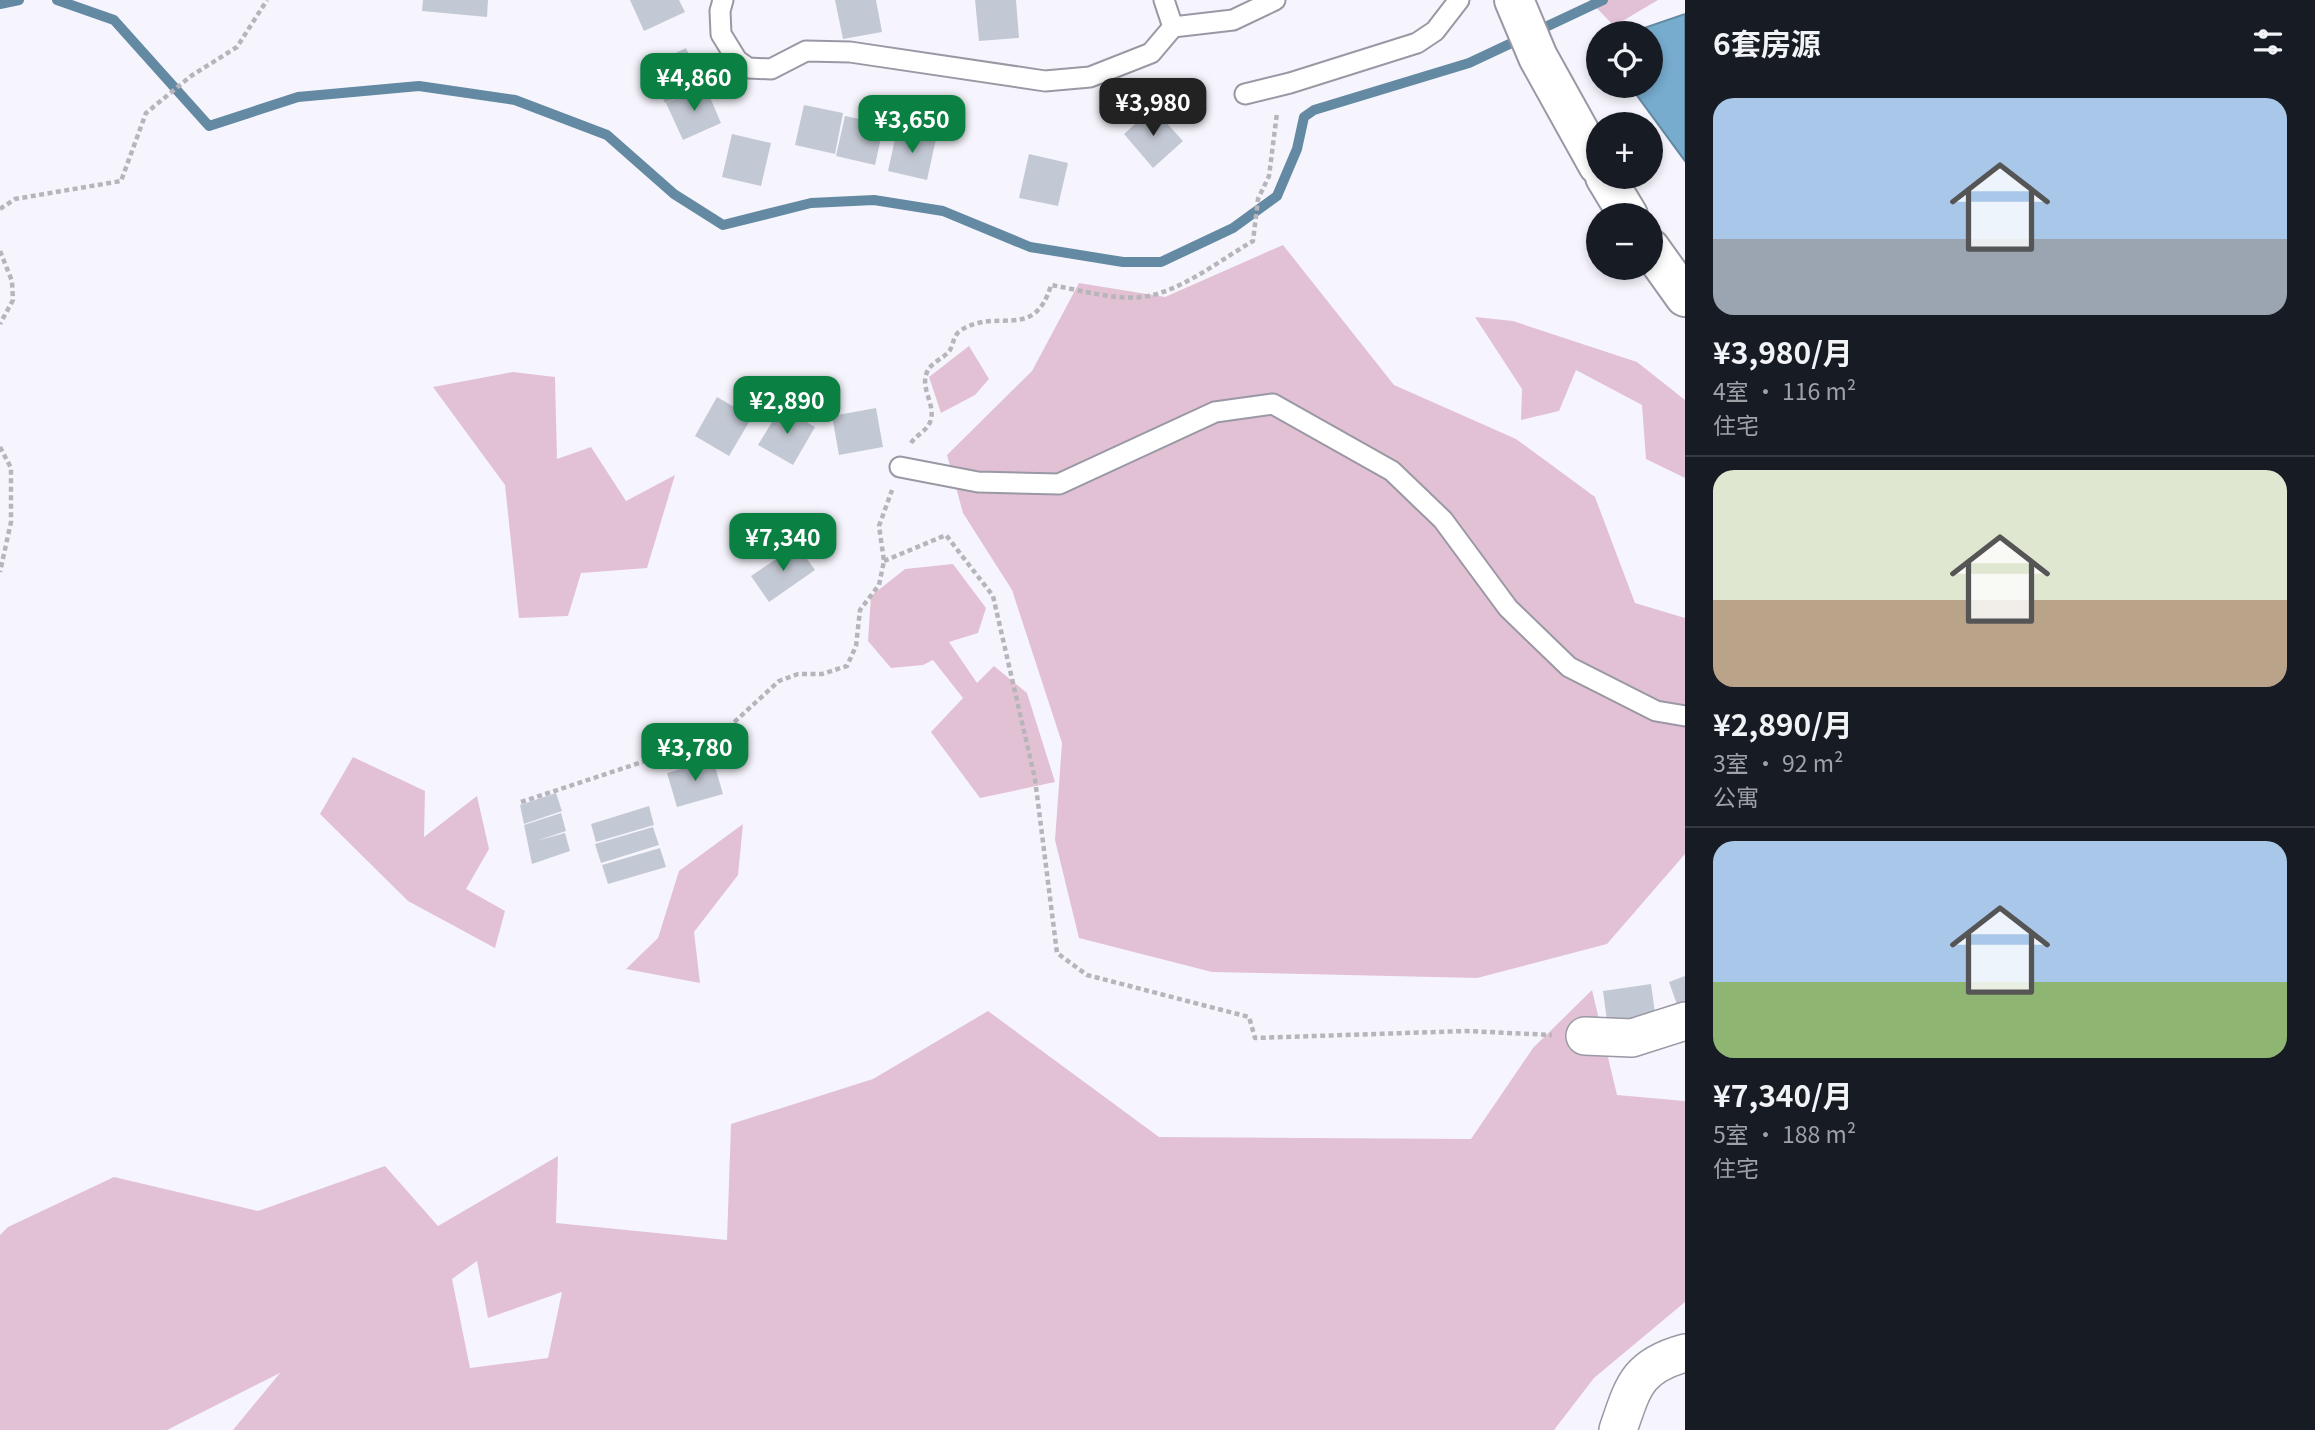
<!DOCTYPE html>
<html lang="zh">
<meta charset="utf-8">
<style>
body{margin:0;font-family:Georgia,"Noto Sans SC",serif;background:#242831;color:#f1f3f6;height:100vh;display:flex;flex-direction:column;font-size:26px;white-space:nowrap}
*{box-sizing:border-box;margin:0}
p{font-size:23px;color:#9ea1a6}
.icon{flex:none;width:38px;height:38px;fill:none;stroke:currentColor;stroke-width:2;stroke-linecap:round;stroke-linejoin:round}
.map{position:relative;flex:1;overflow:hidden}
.drawer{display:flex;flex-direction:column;background:#171b24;width:630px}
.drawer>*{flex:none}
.tools{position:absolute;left:1586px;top:21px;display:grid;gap:14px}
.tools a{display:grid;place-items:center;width:77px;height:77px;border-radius:50%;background:#171b24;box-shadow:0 4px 10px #0003;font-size:35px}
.price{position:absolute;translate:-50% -60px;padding:0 16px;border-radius:14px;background:#0b8043;color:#fff;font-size:23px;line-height:46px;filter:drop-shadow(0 2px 4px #0008)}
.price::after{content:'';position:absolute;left:50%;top:42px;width:21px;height:16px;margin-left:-10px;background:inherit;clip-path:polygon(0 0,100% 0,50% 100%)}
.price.active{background:#222;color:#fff}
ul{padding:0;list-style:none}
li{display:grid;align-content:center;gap:14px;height:371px;padding:0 28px}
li+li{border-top:2px solid #363941}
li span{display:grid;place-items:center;height:217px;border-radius:21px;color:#555}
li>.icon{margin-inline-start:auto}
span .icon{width:126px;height:126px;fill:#fffc;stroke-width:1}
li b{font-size:30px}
h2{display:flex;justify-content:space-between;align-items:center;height:84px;padding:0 28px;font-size:30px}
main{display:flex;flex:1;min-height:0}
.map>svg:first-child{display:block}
.green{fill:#e3c1d5;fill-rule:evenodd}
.water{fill:#77acce;stroke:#6489a2;stroke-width:2}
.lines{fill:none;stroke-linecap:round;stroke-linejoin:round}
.stream{stroke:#6489a2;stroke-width:10}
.building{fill:#c3c9d4}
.service-casing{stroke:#9998a4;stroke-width:23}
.minor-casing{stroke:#9998a4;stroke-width:40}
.secondary-casing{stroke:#9998a4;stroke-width:42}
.path{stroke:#b6b5bc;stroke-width:4.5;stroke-dasharray:5 3.5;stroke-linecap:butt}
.service{stroke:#fff;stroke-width:19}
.minor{stroke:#fff;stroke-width:37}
.secondary{stroke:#fff;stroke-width:38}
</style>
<main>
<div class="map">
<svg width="1685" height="1430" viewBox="0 0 1685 1430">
<rect width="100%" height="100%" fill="#f6f5fd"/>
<g class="green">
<polygon points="1589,0 1658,0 1614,26"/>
<polygon points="1283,245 1394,385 1516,439 1595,497 1635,603 1685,618 1685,854 1607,944 1477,978 1212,972 1079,938 1055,840 1062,743 1012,590 963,513 947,455 1032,371 1079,283 1165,297"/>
<polygon points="1475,317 1513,321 1637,362 1685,400 1685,478 1646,459 1642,405 1576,370 1559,411 1521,420 1522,389"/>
<polygon points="969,346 989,379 975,395 941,413 929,377"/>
<polygon points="513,372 555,377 557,459 591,447 626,501 675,475 647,568 581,573 568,616 519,618 505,485 433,387"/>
<polygon points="953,564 986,608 978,633 949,642 977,683 994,666 1027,693 1055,782 980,798 931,732 963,698 933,660 923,665 891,668 868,641 871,596 905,569"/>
<polygon points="353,757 425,791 424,837 477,796 489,849 466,889 505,911 495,948 408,901 320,814"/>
<polygon points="743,824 738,875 694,932 700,983 626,969 658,938 679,871"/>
<path d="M1592 990 1617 1095 1685 1101V1302L1594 1378 1554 1430H233L280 1373 167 1430H0V1235L8 1227 114 1177 258 1211 385 1166 438 1226 558 1156 556 1223 727 1240 731 1124 873 1079 988 1011 1159 1137 1471 1139 1533 1048ZM477 1261 488 1318 562 1292 548 1358 470 1368 452 1279Z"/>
</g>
<polygon class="water" points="1685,14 1685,161 1630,86 1650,86 1650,33 1642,33 1644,28"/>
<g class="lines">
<g class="stream">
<polyline points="57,0 114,20 209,126 298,97 419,86 515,100 607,135 674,194 723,225 811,203 874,200 943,211 1030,247 1123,262 1161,262 1233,228 1277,196 1297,149 1304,117 1314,110 1469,63 1603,0"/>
<polyline points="0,4 19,0"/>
</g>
</g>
<g class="building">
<polygon points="423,0 488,0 487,17 422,11"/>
<polygon points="630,0 679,0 685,12 644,31"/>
<polygon points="835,0 876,0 882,32 843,39"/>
<polygon points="975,0 1016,0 1019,38 979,41"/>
<polygon points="686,48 703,86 665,103 648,66"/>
<polygon points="705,86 721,123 683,140 666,103"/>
<polygon points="804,105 843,113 835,154 795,145"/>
<polygon points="1153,108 1183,141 1153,168 1124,134"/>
<polygon points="845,116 884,124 875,165 836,156"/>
<polygon points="897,130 936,139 927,180 888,171"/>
<polygon points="732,134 771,143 761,186 722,177"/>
<polygon points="1029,154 1068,163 1058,206 1019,198"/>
<polygon points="717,397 752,417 729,456 695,436"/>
<polygon points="781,407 815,427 793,465 758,445"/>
<polygon points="876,408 883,447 839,455 832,416"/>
<polygon points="797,545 815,570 769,602 751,576"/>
<polygon points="713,760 723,794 677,807 667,773"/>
<polygon points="556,793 562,811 524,824 520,805"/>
<polygon points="649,806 654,825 596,842 591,824"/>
<polygon points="561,813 566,831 536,841 565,833 570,851 532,864 524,825"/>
<polygon points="653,827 659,845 601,863 595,844"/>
<polygon points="660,848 666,867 608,884 602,865"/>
<polygon points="1685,976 1685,1018 1682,1019 1669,982"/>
<polygon points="1651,984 1656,1020 1608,1028 1603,991"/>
</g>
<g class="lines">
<g class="service-casing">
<g id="service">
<polyline points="723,0 720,11 721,34 737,60 748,68 771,69 806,51 850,52 1045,81 1090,77 1151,53 1173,27 1233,20 1275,0"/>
<polyline points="1164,0 1173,27"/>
<polyline points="1245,94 1290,83 1417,43 1435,31 1459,0"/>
<polyline points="900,467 978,482 1059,484 1215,412 1273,404 1392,471 1443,520 1508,608 1569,667 1656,711 1685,716"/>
</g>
</g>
<g class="minor-casing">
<g id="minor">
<polyline points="1585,1036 1632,1038 1685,1021"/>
<path d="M1618 1430C1633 1386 1637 1366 1685 1353"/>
</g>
</g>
<g class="secondary-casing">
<g id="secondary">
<polyline points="1514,0 1538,57 1598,165"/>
<polyline points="1605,177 1628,215"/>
<polyline points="1650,248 1685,297"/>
</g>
</g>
<g class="path">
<polyline points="0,209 15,199 121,181 146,113 191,76 237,47 267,0"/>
<polyline points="0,251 12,281 13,300 0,324"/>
<path d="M911 443C917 434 929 430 931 419 935 404 920 388 927 372 931 362 945 358 950 350 954 343 953 336 960 331 996 306 1034 343 1051 285 1082 290 1121 303 1153 295 1188 286 1222 259 1253 241L1258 199 1269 176 1277 113"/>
<polyline points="0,447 11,468 11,522 0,572"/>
<polyline points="884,561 946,535 993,596 1035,779 1057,953 1087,975 1249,1017 1255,1038 1466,1031 1552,1035"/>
<polyline points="521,802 718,737 779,681 798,674 822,674 847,666 856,646 860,610 879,585 884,561 879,526 892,490"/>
</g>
<use href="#service" class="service"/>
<use href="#minor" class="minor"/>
<use href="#secondary" class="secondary"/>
</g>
</svg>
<div class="tools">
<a><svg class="icon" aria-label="locate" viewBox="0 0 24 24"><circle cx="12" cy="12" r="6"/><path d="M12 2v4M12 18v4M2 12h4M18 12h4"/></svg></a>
<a>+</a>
<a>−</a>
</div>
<b class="price" style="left:694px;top:113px">¥4,860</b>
<b class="price active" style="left:1153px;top:138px">¥3,980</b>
<b class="price" style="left:912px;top:155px">¥3,650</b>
<b class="price" style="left:787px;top:436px">¥2,890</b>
<b class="price" style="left:783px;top:573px">¥7,340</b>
<b class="price" style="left:695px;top:783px">¥3,780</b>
</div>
<section class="drawer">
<h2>6套房源<svg class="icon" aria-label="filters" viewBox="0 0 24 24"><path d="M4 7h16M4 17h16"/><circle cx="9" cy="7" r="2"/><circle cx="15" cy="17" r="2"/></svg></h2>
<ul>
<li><span style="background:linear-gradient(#a9c7e8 65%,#9aa5b1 0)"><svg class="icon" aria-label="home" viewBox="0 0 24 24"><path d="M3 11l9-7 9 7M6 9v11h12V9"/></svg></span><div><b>¥3,980/月</b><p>4室 · 116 m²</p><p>住宅</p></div></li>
<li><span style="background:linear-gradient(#dfe7d0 60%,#b9a48a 0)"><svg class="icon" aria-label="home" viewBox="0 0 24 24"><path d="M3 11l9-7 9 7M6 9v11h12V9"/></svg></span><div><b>¥2,890/月</b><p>3室 · 92 m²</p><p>公寓</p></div></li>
<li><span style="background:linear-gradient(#a9c7e8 65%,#8fb573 0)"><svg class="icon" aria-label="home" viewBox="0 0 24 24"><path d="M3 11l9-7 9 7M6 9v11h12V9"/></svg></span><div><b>¥7,340/月</b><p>5室 · 188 m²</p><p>住宅</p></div></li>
</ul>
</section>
</main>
